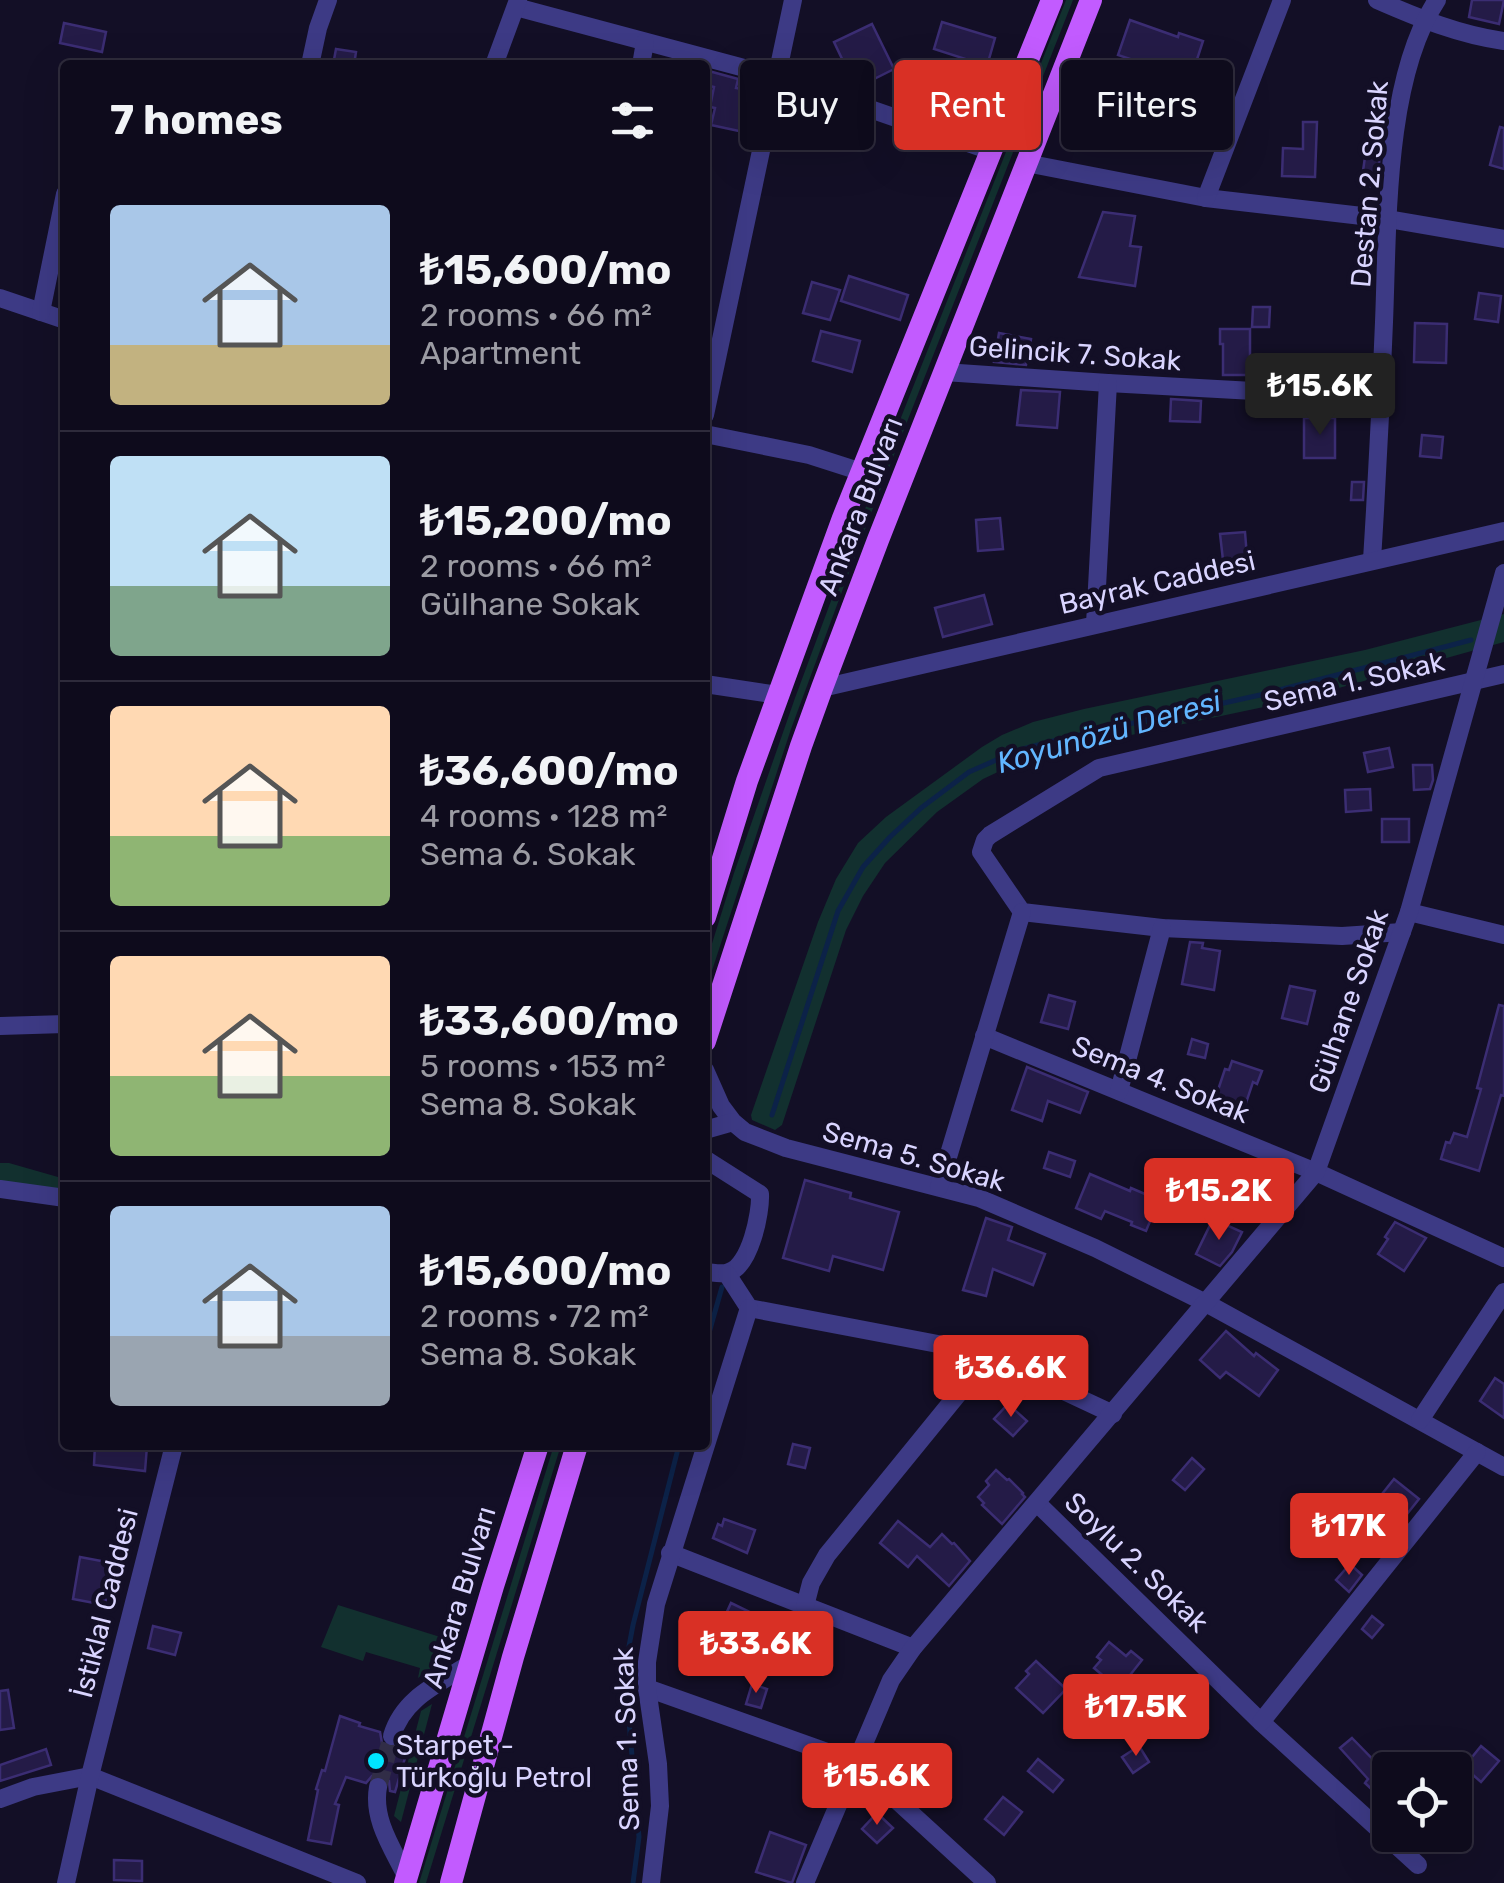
<!DOCTYPE html>
<meta charset="utf-8">
<style>
body{margin:0;font-family:Rubik,sans-serif;background:#171425;color:#f1f3f6;height:100vh;display:flex;flex-direction:column;font-size:38px;white-space:nowrap}
*{box-sizing:border-box;margin:0}
p{font-size:32px;color:#9b9ba3}
.icon{flex:none;width:55px;height:55px;fill:none;stroke:currentColor;stroke-width:2;stroke-linecap:round;stroke-linejoin:round}
.map{position:relative;flex:1;overflow:hidden}
.panel{position:absolute;left:60px;top:60px;width:650px;height:1390px;display:flex;flex-direction:column;background:#0e0b1c;border-radius:10px;box-shadow:0 10px 40px #0002,0 0 0 2px #2e2b3b}
.panel>*{flex:none}
.guide{position:absolute;left:740px;top:60px;width:612px;height:90px;display:flex;gap:20px}
.controls{position:absolute;left:1372px;top:1752px;display:grid;gap:20px}
.controls a{display:grid;place-items:center;width:100px;height:100px;border-radius:10px;background:#0e0b1c;box-shadow:0 10px 40px #0002,0 0 0 2px #2e2b3b;font-size:50px}
.price{position:absolute;translate:-50% -85px;padding:0 22px;border-radius:10px;background:#d93025;color:#fff;font-size:32px;line-height:65px;filter:drop-shadow(0 2px 5px #0008)}
.price::after{content:'';position:absolute;left:50%;top:60px;width:30px;height:22px;margin-left:-15px;background:inherit;clip-path:polygon(0 0,100% 0,50% 100%)}
.price.on{background:#222;color:#fff}
ul{padding:0;list-style:none}
li{display:flex;align-items:center;gap:30px;height:250px;padding:0 50px}
li+li{border-top:2px solid #2e2b3b}
li span{display:grid;place-items:center;flex:none;width:280px;height:200px;border-radius:10px;color:#555}
li>.icon{margin-inline-start:auto}
span .icon{width:120px;height:120px;fill:#fffc;stroke-width:1}
li b{font-size:42px}
h2{display:flex;justify-content:space-between;align-items:center;height:120px;padding:0 50px;font-size:42px}
.chip{padding:0 35px;border-radius:10px;background:#0e0b1c;box-shadow:0 10px 40px #0002,0 0 0 2px #2e2b3b;font-size:35px;line-height:90px}
.chip.on{background:#d93025;color:#fff}
.map>svg:first-child{display:block}
.green{fill:#12302f}
.lines{fill:none;stroke-linecap:round;stroke-linejoin:round}
.stream{stroke:#0c2248;stroke-width:5}
.building{fill:#241b47;stroke:#3b2d73;stroke-width:2.5}
.minor-tunnel{stroke:#312d47;stroke-width:18;stroke-dasharray:18 9;stroke-linecap:butt}
.minor{stroke:#3d3a85;stroke-width:18}
.major{stroke:#c25bff;stroke-width:22}
.poi-dot{fill:#00e5ff;stroke:#130f26;stroke-width:4}
.labels{text-anchor:middle;stroke-width:9;stroke-linejoin:round;paint-order:stroke}
.street-label{font-size:28px;fill:#d9d4ff;stroke:#130f26}
.poi-label{font-size:28px;fill:#d9d4ff;stroke:#130f26;text-anchor:start}
.water-label{font-size:30px;font-style:italic;fill:#62b6ff;stroke:#130f26}
</style>
<div class="map">
<svg width="1504" height="1883" viewBox="0 0 1504 1883">
<rect width="100%" height="100%" fill="#130f26"/>
<g class="green">
<polygon points="1066,0 1073,0 870,516 791,729 705,992 705,966 734,873 795,698 868,501"/>
<polygon points="1504,614 1504,642 1292,701 1046,753 1015,764 983,779 937,812 885,863 863,896 846,930 782,1125 775,1130 752,1120 751,1115 818,922 836,879 858,843 886,817 982,747 1002,735 1033,722 1084,709 1365,650"/>
<polygon points="0,1163 9,1163 65,1179 65,1202 0,1195"/>
<polygon points="554,1445 561,1445 426,1883 419,1883"/>
<polygon points="338,1605 453,1641 447,1655 418,1678 420,1668 366,1652 363,1661 321,1647"/>
<polygon points="432,1704 401,1822 394,1816 421,1711"/>
</g>
<g class="lines">
<g class="stream">
<polyline points="772,1115 838,911 863,867 890,837 921,808 969,772 1019,750 1061,739 1260,695 1471,640"/>
<polyline points="705,1347 722,1287"/>
<polyline points="633,1883 639,1837 626,1686 626,1662 633,1625 679,1445"/>
</g>
</g>
<g class="building">
<polygon points="1472,0 1504,0 1499,24 1469,17"/>
<polygon points="1130,20 1178,37 1179,33 1203,41 1188,87 1164,78 1166,71 1118,55"/>
<polygon points="942,22 995,38 987,66 934,49"/>
<polygon points="64,23 106,32 102,52 60,43"/>
<polygon points="872,24 894,69 856,88 834,42"/>
<polygon points="336,49 356,52 354,65 333,65"/>
<polygon points="705,70 738,79 736,88 748,90 739,131 711,125 715,108 710,107 714,87 705,85"/>
<polygon points="1303,122 1317,122 1315,177 1282,176 1283,148 1303,149"/>
<polygon points="1500,127 1504,128 1504,169 1490,165"/>
<polygon points="1366,150 1380,152 1377,187 1361,185"/>
<polygon points="1103,212 1135,216 1130,246 1141,247 1135,286 1079,277"/>
<polygon points="849,276 908,295 900,320 841,301"/>
<polygon points="812,282 840,290 830,320 803,313"/>
<polygon points="1479,293 1501,296 1498,322 1475,319"/>
<polygon points="1253,307 1270,307 1269,327 1252,327"/>
<polygon points="1415,323 1447,324 1446,363 1414,362"/>
<polygon points="1220,329 1250,329 1250,375 1223,375 1223,344 1220,344"/>
<polygon points="821,331 860,341 852,372 813,361"/>
<polygon points="999,333 1031,339 1030,346 1034,347 1032,361 1027,360 1026,365 994,362"/>
<polygon points="1021,390 1060,392 1057,428 1017,425"/>
<polygon points="1171,399 1201,401 1200,422 1170,421"/>
<rect x="1304" y="418" width="31" height="40"/>
<polygon points="1422,435 1443,437 1441,458 1420,456"/>
<polygon points="1352,482 1364,482 1363,500 1351,500"/>
<polygon points="1000,518 1003,549 978,551 976,520"/>
<polygon points="1245,532 1247,557 1223,560 1220,534"/>
<polygon points="984,595 992,624 943,637 935,608"/>
<polygon points="1389,748 1393,767 1368,772 1364,753"/>
<polygon points="1413,765 1432,765 1433,780 1430,789 1414,790"/>
<polygon points="1370,789 1371,810 1346,812 1345,790"/>
<rect x="1382" y="819" width="27" height="23"/>
<polygon points="1190,942 1203,943 1202,948 1220,951 1214,990 1182,984"/>
<polygon points="1290,986 1315,991 1307,1024 1282,1018"/>
<polygon points="1049,995 1075,1002 1068,1029 1041,1022"/>
<polygon points="1499,1005 1504,1006 1504,1096 1501,1095 1479,1171 1441,1159 1446,1142 1450,1143 1454,1133 1467,1137 1481,1089 1477,1088"/>
<polygon points="1192,1039 1208,1044 1205,1058 1188,1054"/>
<polygon points="1232,1061 1262,1071 1257,1084 1253,1082 1245,1106 1216,1096 1225,1069 1229,1070"/>
<polygon points="1027,1067 1088,1092 1080,1113 1048,1101 1042,1121 1012,1110"/>
<polygon points="1049,1152 1075,1161 1070,1177 1044,1168"/>
<polygon points="1196,1164 1229,1173 1219,1207 1186,1197"/>
<polygon points="1090,1174 1130,1191 1131,1188 1159,1200 1146,1231 1131,1225 1132,1222 1105,1211 1101,1219 1076,1208"/>
<polygon points="805,1180 851,1193 850,1198 899,1212 883,1270 833,1256 829,1271 783,1258"/>
<polygon points="986,1218 1012,1227 1008,1240 1045,1254 1033,1285 993,1269 986,1296 963,1290"/>
<polygon points="1213,1219 1242,1232 1232,1252 1220,1266 1196,1254"/>
<polygon points="1395,1222 1426,1238 1404,1271 1378,1254 1388,1239 1385,1237"/>
<polygon points="1226,1331 1254,1356 1256,1353 1278,1370 1259,1396 1226,1372 1220,1378 1200,1360"/>
<polygon points="1495,1378 1504,1384 1504,1418 1480,1401"/>
<polygon points="1008,1404 1027,1421 1013,1436 994,1419"/>
<polygon points="793,1444 810,1448 805,1468 788,1464"/>
<polygon points="95,1445 147,1446 145,1471 94,1465"/>
<polygon points="1192,1458 1204,1469 1185,1490 1173,1480"/>
<polygon points="996,1470 1007,1480 1009,1479 1023,1493 1022,1494 1025,1497 1002,1524 982,1505 984,1503 978,1497 989,1485 986,1481"/>
<polygon points="1394,1479 1419,1499 1403,1519 1378,1499"/>
<polygon points="724,1519 755,1530 747,1553 713,1538 718,1524 722,1526"/>
<polygon points="898,1521 930,1547 942,1534 952,1544 954,1543 970,1561 949,1586 917,1556 908,1567 880,1543"/>
<polygon points="80,1557 112,1563 105,1605 73,1599"/>
<polygon points="1350,1564 1362,1575 1349,1592 1336,1580"/>
<polygon points="731,1603 754,1614 742,1640 719,1629"/>
<polygon points="1372,1616 1383,1625 1372,1638 1362,1629"/>
<polygon points="153,1626 181,1633 175,1655 148,1648"/>
<polygon points="1109,1642 1126,1656 1131,1651 1142,1660 1119,1689 1094,1668 1101,1660 1097,1657"/>
<polygon points="1036,1661 1066,1689 1043,1713 1016,1688 1029,1674 1026,1671"/>
<polygon points="752,1684 767,1689 761,1708 746,1704"/>
<polygon points="8,1690 14,1728 0,1730 0,1691"/>
<polygon points="340,1716 360,1723 359,1726 380,1732 382,1743 388,1748 399,1746 404,1739 410,1741 395,1792 390,1791 389,1781 380,1775 372,1776 366,1783 346,1777 335,1804 339,1805 331,1844 308,1840 318,1790 316,1789 322,1770 325,1771"/>
<polygon points="1352,1738 1390,1777 1390,1789 1381,1798 1365,1783 1368,1779 1340,1748"/>
<polygon points="1139,1746 1149,1762 1133,1773 1122,1757"/>
<polygon points="1481,1746 1499,1761 1481,1782 1464,1767"/>
<polygon points="46,1749 51,1765 0,1781 0,1765"/>
<polygon points="1038,1759 1063,1780 1053,1792 1028,1771"/>
<polygon points="1003,1797 1022,1812 1004,1835 985,1819"/>
<polygon points="877,1813 893,1828 877,1843 862,1829"/>
<polygon points="770,1832 806,1845 792,1883 756,1872"/>
<polygon points="114,1860 142,1861 142,1881 114,1880"/>
</g>
<g class="lines">
<polyline class="minor-tunnel" points="378,1787 392,1736"/>
<g class="minor">
<path d="M1377 0C1418 18 1460 35 1504 41"/>
<polyline points="516,7 778,77 991,151"/>
<polyline points="310,65 318,28 328,0"/>
<polyline points="494,65 518,0"/>
<polyline points="641,65 645,42"/>
<polyline points="1026,163 1206,198 1388,219 1504,239"/>
<polyline points="1206,198 1282,0"/>
<polyline points="0,298 65,320"/>
<polyline points="41,312 65,194"/>
<polyline points="944,372 1108,383 1381,398"/>
<polyline points="705,415 793,0"/>
<polyline points="705,434 809,455 862,472"/>
<path d="M1372 560C1377 481 1381 402 1384 322 1388 227 1384 80 1437 0"/>
<polyline points="1095,624 1108,383"/>
<polyline points="705,684 778,695"/>
<polyline points="822,688 1504,531"/>
<polyline points="1409,912 1504,935"/>
<polyline points="1402,932 1342,936 1162,928 1022,912 981,852 985,840 990,835 1099,768 1504,674"/>
<polyline points="0,1026 65,1024"/>
<polyline points="984,1036 1316,1172 1504,1258"/>
<polyline points="705,1070 721,1106 733,1122 745,1132 786,1148 979,1198 1095,1248 1206,1303 1504,1467"/>
<polyline points="1119,1091 1162,928"/>
<polyline points="705,1130 733,1122"/>
<path d="M705 1159 760 1194C761 1213 750 1266 729 1272 722 1275 712 1272 705 1272"/>
<polyline points="939,1187 1022,912"/>
<polyline points="0,1189 65,1198"/>
<polyline points="727,1274 749,1308 964,1349 989,1356 1113,1414"/>
<polyline points="1420,1420 1504,1292"/>
<polyline points="1037,1503 1261,1722 1418,1865"/>
<polyline points="670,1553 913,1648"/>
<polyline points="805,1606 811,1583 827,1555 989,1356"/>
<polyline points="647,1688 855,1762 987,1883"/>
<polyline points="1261,1722 1477,1452"/>
<path d="M392 1736C403 1698 438 1684 470 1664"/>
<path d="M378 1787C372 1820 393 1849 407 1878"/>
<polyline points="0,1799 33,1787 90,1776 357,1883"/>
<polyline points="66,1883 90,1776 174,1445"/>
<polyline points="651,1883 660,1806 658,1764 647,1688 647,1662 656,1604 749,1308"/>
<polyline points="805,1883 891,1680 913,1648 1316,1172 1409,912 1504,573"/>
</g>
<g class="major">
<polyline points="705,917 747,781 843,518 1052,0"/>
<polyline points="705,1041 801,746 822,688 878,540 1091,0"/>
<polyline points="405,1883 493,1586 538,1445"/>
<polyline points="451,1883 513,1657 577,1445"/>
</g>
</g>
<circle class="poi-dot" cx="376" cy="1761" r="10"/>
<g class="labels">
<g class="street-label">
<text transform="translate(1369 184) rotate(-85)" y="10">Destan 2. Sokak</text>
<text transform="translate(1075 353) rotate(4)" y="10">Gelincik 7. Sokak</text>
<text transform="translate(860 506) rotate(-69)" y="10">Ankara Bulvarı</text>
<text transform="translate(1157 582) rotate(-13)" y="10">Bayrak Caddesi</text>
<text transform="translate(1354 681) rotate(-13)" y="10">Sema 1. Sokak</text>
<text transform="translate(1348 1001) rotate(-71)" y="10">Gülhane Sokak</text>
<text transform="translate(1161 1079) rotate(22)" y="10">Sema 4. Sokak</text>
<text transform="translate(914 1156) rotate(16)" y="10">Sema 5. Sokak</text>
<text transform="translate(1137 1562) rotate(44)" y="10">Soylu 2. Sokak</text>
<text transform="translate(459 1597) rotate(-73)" y="10">Ankara Bulvarı</text>
<text transform="translate(105 1603) rotate(-76)" y="10">İstiklal Caddesi</text>
<text transform="translate(626 1739) rotate(-92)" y="10">Sema 1. Sokak</text>
</g>
<g class="poi-label">
<text x="396" y="1755">Starpet -<tspan x="396" dy="32">Türkoğlu Petrol</tspan></text>
</g>
<g class="water-label">
<text transform="translate(1109 732) rotate(-16)" y="10">Koyunözü Deresi</text>
</g>
</g>
</svg>
<div class="controls">
<a><svg class="icon" aria-label="locate" viewBox="0 0 24 24"><circle cx="12" cy="12" r="6"/><path d="M12 2v4M12 18v4M2 12h4M18 12h4"/></svg></a>
</div>
<b class="price on" style="left:1320px;top:438px">₺15.6K</b>
<b class="price" style="left:1219px;top:1243px">₺15.2K</b>
<b class="price" style="left:1011px;top:1420px">₺36.6K</b>
<b class="price" style="left:1349px;top:1578px">₺17K</b>
<b class="price" style="left:756px;top:1696px">₺33.6K</b>
<b class="price" style="left:1136px;top:1759px">₺17.5K</b>
<b class="price" style="left:877px;top:1828px">₺15.6K</b>
<div class="guide">
<a class="chip">Buy</a>
<a class="chip on">Rent</a>
<a class="chip">Filters</a>
</div>
<section class="panel">
<h2>7 homes<svg class="icon" aria-label="filters" viewBox="0 0 24 24"><path d="M4 7h16M4 17h16"/><circle cx="9" cy="7" r="2"/><circle cx="15" cy="17" r="2"/></svg></h2>
<ul>
<li><span style="background:linear-gradient(#a9c7e8 70%,#c2b280 0)"><svg class="icon" aria-label="home" viewBox="0 0 24 24"><path d="M3 11l9-7 9 7M6 9v11h12V9"/></svg></span><div><b>₺15,600/mo</b><p>2 rooms · 66 m²</p><p>Apartment</p></div></li>
<li><span style="background:linear-gradient(#bfe0f5 65%,#7fa58c 0)"><svg class="icon" aria-label="home" viewBox="0 0 24 24"><path d="M3 11l9-7 9 7M6 9v11h12V9"/></svg></span><div><b>₺15,200/mo</b><p>2 rooms · 66 m²</p><p>Gülhane Sokak</p></div></li>
<li><span style="background:linear-gradient(#ffd9b3 65%,#8fb573 0)"><svg class="icon" aria-label="home" viewBox="0 0 24 24"><path d="M3 11l9-7 9 7M6 9v11h12V9"/></svg></span><div><b>₺36,600/mo</b><p>4 rooms · 128 m²</p><p>Sema 6. Sokak</p></div></li>
<li><span style="background:linear-gradient(#ffd9b3 60%,#8fb573 0)"><svg class="icon" aria-label="home" viewBox="0 0 24 24"><path d="M3 11l9-7 9 7M6 9v11h12V9"/></svg></span><div><b>₺33,600/mo</b><p>5 rooms · 153 m²</p><p>Sema 8. Sokak</p></div></li>
<li><span style="background:linear-gradient(#a9c7e8 65%,#9aa5b1 0)"><svg class="icon" aria-label="home" viewBox="0 0 24 24"><path d="M3 11l9-7 9 7M6 9v11h12V9"/></svg></span><div><b>₺15,600/mo</b><p>2 rooms · 72 m²</p><p>Sema 8. Sokak</p></div></li>
</ul>
</section>
</div>
